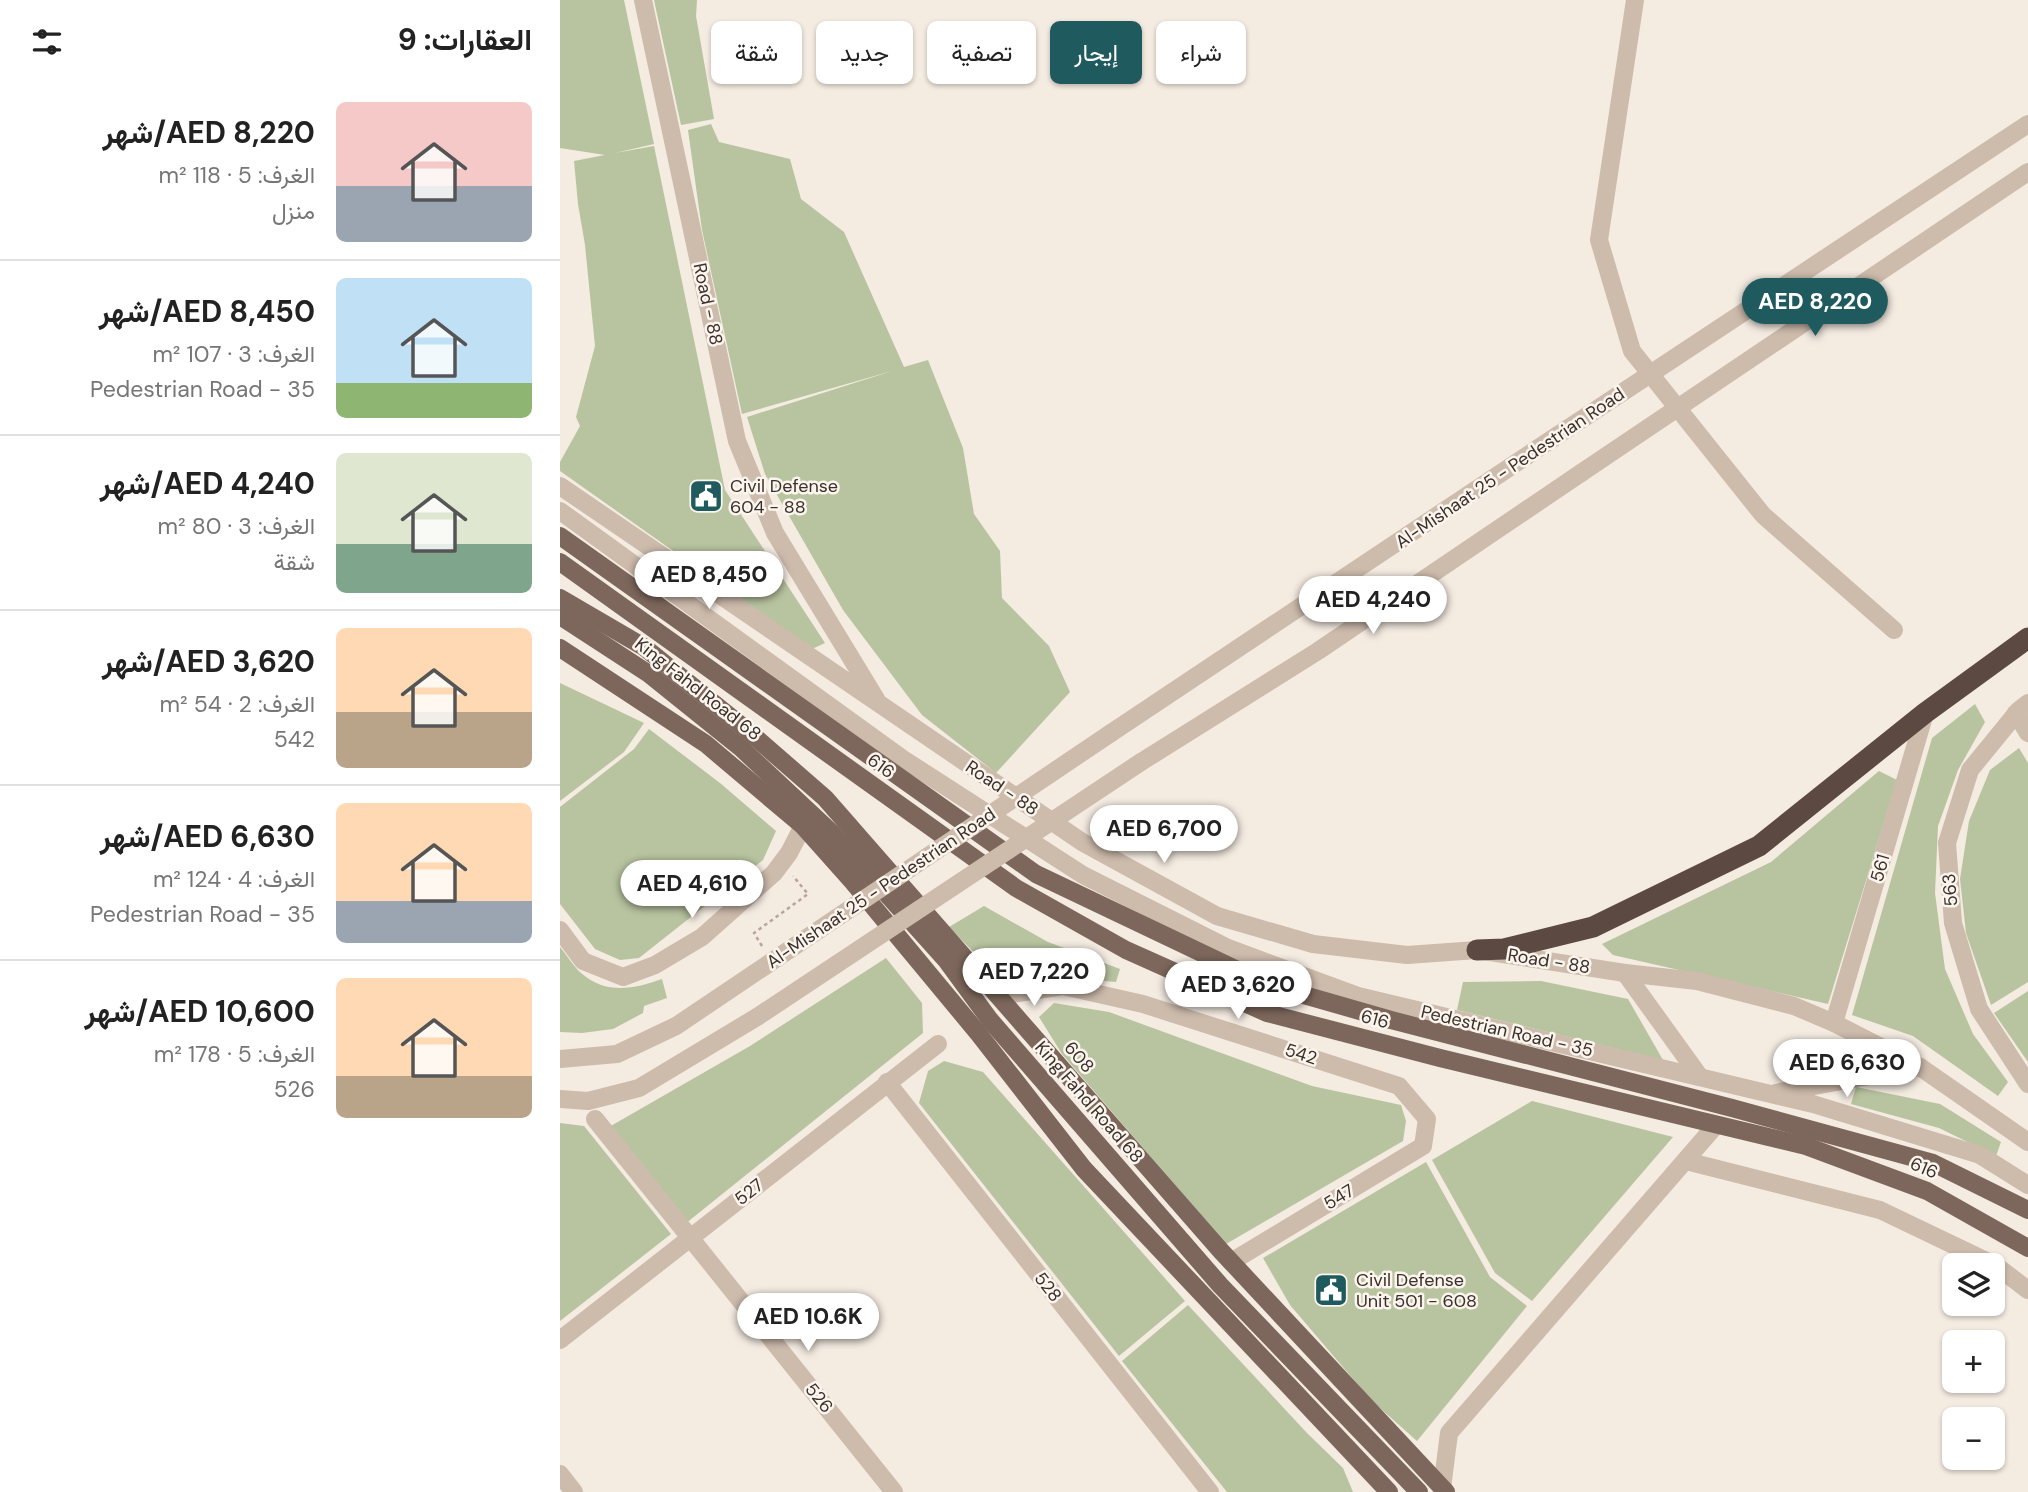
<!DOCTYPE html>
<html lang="ar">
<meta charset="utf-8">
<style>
body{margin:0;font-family:"DM Sans",Vazirmatn,sans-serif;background:#f2f2f2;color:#222;direction:rtl;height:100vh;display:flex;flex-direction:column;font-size:26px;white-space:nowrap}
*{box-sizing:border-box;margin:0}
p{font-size:23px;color:#767676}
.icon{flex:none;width:38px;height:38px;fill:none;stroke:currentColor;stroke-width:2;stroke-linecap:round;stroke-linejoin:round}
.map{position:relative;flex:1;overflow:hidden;direction:ltr}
.details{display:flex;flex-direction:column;background:#fff;width:560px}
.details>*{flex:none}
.hud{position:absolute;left:21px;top:21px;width:665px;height:63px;direction:rtl;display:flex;gap:14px}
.fabs{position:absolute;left:1382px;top:1253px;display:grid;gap:14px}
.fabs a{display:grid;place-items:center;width:63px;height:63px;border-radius:10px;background:#fff;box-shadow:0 2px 5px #0004;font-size:35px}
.price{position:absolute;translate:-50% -60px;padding:0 16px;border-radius:24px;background:#fff;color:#222;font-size:23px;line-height:46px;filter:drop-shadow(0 2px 4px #0008)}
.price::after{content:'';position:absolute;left:50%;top:42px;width:21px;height:16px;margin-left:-10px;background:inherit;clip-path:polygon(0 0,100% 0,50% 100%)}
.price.selected{background:#1f5a5e;color:#fff}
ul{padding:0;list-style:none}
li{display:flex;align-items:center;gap:21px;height:175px;padding:0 28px}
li+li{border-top:2px solid #e0e0e0}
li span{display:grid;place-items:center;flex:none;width:196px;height:140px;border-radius:10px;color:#555}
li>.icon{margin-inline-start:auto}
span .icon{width:84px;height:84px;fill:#fffc;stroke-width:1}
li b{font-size:30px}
h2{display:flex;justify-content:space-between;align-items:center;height:84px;padding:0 28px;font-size:30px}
.chip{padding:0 24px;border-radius:10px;background:#fff;box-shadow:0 2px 5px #0004;font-size:24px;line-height:63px}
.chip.selected{background:#1f5a5e;color:#fff}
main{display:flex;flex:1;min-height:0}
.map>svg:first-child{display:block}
.green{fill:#b8c4a0}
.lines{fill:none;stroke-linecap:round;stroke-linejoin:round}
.path{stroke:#b9a596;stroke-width:2.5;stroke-dasharray:3.5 3.5;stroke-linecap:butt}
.minor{stroke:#cdbbac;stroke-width:18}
.major{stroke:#7d675c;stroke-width:18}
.highway{stroke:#5c4a42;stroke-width:21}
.minor-bridge{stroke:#cdbbac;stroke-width:18}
.labels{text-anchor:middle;stroke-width:5;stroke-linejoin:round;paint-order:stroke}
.street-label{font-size:18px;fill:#3b302b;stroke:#fbf5ee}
.poi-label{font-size:18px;fill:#3b302b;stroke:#fbf5ee;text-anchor:start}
</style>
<main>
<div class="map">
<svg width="1468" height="1492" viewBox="0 0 1468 1492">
<rect width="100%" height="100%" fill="#f4ebe1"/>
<g class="green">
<polygon points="0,0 64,0 94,144 55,153 94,146 165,490 265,643 252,649 0,471 0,462 20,426 16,417 35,346 25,245 18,204 14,161 45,155 0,148"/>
<polygon points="94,0 137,0 136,16 154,119 121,125"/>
<polygon points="151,124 159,142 230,159 241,199 284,232 344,367 368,360 403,448 414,514 440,551 442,598 489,646 510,692 436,773 362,715 283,610 205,474 187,417 332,371 182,414 142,230 128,130"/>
<polygon points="0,683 84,723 64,752 0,801"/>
<polygon points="1415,704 1425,722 1398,770 1378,826 1375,893 1385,969 1413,1034 1448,1082 1438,1096 1353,1036 1292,1015 1372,738"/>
<polygon points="89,729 160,783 216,831 203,860 79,958 60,960 35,949 0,904 0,807 74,749"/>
<polygon points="1459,748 1468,763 1468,982 1431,1005 1406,933 1400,879 1409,821 1430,770"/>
<polygon points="1319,771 1337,780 1268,1004 1053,955 1042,944 1211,862"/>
<polygon points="424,906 488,942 560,969 556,982 433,972 389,927"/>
<path d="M0 947C7 955 13 966 21 973 46 995 74 989 102 979L107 998 84 1006 83 1013 53 1029 22 1033 0 1032Z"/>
<polygon points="326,958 362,1003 363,1033 125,1224 49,1127 190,1046"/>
<polygon points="981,981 1068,999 1103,1060 897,1010 903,982"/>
<polygon points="1468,991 1468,1062 1434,1013"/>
<polygon points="494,1003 549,1012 752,1086 841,1105 846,1121 843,1141 666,1244 502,1054 479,1017"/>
<polygon points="384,1061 423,1072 625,1301 559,1356 359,1103 368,1071"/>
<polygon points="1296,1087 1380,1104 1441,1142 1436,1156 1379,1128 1291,1104"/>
<polygon points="972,1101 1113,1137 972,1301 935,1273 872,1160"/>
<polygon points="0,1123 24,1126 111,1234 0,1321"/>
<polygon points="866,1162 930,1277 967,1306 857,1441 811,1400 730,1305 703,1258"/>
<polygon points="628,1305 747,1433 783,1468 793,1492 667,1492 562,1361"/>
</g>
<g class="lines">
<polyline class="path" points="202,946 194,933 248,894 233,876"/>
<g class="minor">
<polyline points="83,0 177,441 215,533 316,699"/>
<polyline points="1075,0 1039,240 1072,351 1203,515 1334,630"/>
<polyline points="0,486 522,842 657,916 753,944 847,955 917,950 1065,973 1137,981 1234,1006 1274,1023 1360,1067 1468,1142"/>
<polyline points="0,511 343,759 523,875 668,948 798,996 1253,1104 1420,1155 1468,1185"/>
<polyline points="1468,703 1459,710 1410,770 1387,843 1393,923 1419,1009 1468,1084"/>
<polyline points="1456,713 1468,733"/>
<polyline points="551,733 998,435"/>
<polyline points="581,762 758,651 1021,473"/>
<polyline points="0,930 23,961 63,977 95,965 142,937 214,873 229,853 243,826"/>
<polyline points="1065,973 1140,1077"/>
<polyline points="439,996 503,986 583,1004 839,1086 867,1119 863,1146 671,1262"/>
<polyline points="1274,1023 1365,713"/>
<polyline points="327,1082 650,1492"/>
<polyline points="1215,1093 1360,1067"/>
<polyline points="35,1119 334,1492"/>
<polyline points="1126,1161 1320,1210 1435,1265 1468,1290"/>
<polyline points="0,1340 378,1044"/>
<polyline points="0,1474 14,1492"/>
<polyline points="882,1488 889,1433 1156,1125"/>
</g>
<g class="major">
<polyline points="0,536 476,874 709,985 831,1020 1172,1108 1373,1163 1468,1210"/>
<polyline points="0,562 456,888 566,950 707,1013 880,1058 1246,1146 1367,1191 1468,1248"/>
<polyline points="0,598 84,647 188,731 265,798 661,1251 886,1492"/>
<polyline points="0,616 89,674 181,748 272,833 386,960 430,1020 660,1285 859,1492"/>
<polyline points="0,648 146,744 243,826 292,881 418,1033 524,1169 829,1492"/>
</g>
<polyline class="highway" points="917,950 944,949 1033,927 1199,846 1365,713 1468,638"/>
<g class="minor-bridge">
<polyline points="998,435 1468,124"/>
<polyline points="1021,473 1468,172"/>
<polyline points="0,1059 57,1054 116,1026 551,733"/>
<polyline points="0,1099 28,1101 79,1088 197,1017 581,762"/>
</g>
</g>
<defs>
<g id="civic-square" transform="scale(1.75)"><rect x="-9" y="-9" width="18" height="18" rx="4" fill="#1f5a5e" stroke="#fbf5ee"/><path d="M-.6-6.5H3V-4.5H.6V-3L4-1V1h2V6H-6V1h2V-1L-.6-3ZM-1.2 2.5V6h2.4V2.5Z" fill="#fff"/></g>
</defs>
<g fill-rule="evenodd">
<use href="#civic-square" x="146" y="496"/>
<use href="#civic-square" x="771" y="1290"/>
</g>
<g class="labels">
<g class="street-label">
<text transform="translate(148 304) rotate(78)" y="6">Road - 88</text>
<text transform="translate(950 468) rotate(-34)" y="6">Al-Mishaat 25 - Pedestrian Road</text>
<text transform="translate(138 689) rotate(38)" y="6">King Fahd Road 68</text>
<text transform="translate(321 766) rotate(36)" y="6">616</text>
<text transform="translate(442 788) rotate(34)" y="6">Road - 88</text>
<text transform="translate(1320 868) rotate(-74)" y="6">561</text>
<text transform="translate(321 888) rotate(-34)" y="6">Al-Mishaat 25 - Pedestrian Road</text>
<text transform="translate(1390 890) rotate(-94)" y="6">563</text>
<text transform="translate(989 961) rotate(9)" y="6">Road - 88</text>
<text transform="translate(815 1019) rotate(15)" y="6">616</text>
<text transform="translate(947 1031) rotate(13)" y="6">Pedestrian Road - 35</text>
<text transform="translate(741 1054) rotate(18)" y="6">542</text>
<text transform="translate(519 1057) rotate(49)" y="6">608</text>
<text transform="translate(529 1102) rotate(49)" y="6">King Fahd Road 68</text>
<text transform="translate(1364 1168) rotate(23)" y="6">616</text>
<text transform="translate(189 1192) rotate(-38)" y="6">527</text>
<text transform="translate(779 1197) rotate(-31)" y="6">547</text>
<text transform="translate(488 1287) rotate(52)" y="6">528</text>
<text transform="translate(259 1398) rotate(51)" y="6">526</text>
</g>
<g class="poi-label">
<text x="170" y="492">Civil Defense<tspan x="170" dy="21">604 - 88</tspan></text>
<text x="796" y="1286">Civil Defense<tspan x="796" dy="21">Unit 501 - 608</tspan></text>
</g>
</g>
</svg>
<div class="fabs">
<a><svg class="icon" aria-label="layers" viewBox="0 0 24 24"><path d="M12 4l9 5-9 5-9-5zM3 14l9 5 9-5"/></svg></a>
<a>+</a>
<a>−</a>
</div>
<b class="price selected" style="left:1255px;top:338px">AED 8,220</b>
<b class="price" style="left:149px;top:611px">AED 8,450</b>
<b class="price" style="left:813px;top:636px">AED 4,240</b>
<b class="price" style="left:604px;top:865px">AED 6,700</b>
<b class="price" style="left:132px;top:920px">AED 4,610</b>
<b class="price" style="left:474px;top:1008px">AED 7,220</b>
<b class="price" style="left:678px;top:1021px">AED 3,620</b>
<b class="price" style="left:1287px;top:1099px">AED 6,630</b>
<b class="price" style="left:248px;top:1353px">AED 10.6K</b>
<div class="hud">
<a class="chip">شراء</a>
<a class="chip selected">إيجار</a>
<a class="chip">تصفية</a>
<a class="chip">جديد</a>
<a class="chip">شقة</a>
</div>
</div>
<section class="details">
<h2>العقارات: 9<svg class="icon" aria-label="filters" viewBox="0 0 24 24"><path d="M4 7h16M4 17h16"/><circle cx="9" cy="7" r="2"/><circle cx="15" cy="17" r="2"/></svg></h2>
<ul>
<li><span style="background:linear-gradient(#f6c9c9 60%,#9aa5b1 0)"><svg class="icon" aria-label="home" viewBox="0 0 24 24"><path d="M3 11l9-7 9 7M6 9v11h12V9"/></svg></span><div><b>AED 8,220/شهر</b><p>الغرف: 5 · 118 m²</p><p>منزل</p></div></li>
<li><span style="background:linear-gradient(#bfe0f5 75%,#8fb573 0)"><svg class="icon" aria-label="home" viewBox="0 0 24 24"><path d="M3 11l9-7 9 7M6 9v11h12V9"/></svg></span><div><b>AED 8,450/شهر</b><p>الغرف: 3 · 107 m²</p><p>Pedestrian Road - 35</p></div></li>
<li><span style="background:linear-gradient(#dfe7d0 65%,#7fa58c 0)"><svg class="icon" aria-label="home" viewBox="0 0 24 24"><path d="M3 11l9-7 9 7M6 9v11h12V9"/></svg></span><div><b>AED 4,240/شهر</b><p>الغرف: 3 · 80 m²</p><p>شقة</p></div></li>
<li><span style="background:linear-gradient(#ffd9b3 60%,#b9a48a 0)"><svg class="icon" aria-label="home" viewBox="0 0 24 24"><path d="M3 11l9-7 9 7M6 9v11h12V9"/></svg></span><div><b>AED 3,620/شهر</b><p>الغرف: 2 · 54 m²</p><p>542</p></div></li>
<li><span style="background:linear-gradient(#ffd9b3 70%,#9aa5b1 0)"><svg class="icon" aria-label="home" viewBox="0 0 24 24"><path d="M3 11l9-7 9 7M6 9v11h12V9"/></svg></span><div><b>AED 6,630/شهر</b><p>الغرف: 4 · 124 m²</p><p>Pedestrian Road - 35</p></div></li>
<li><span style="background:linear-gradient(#ffd9b3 70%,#b9a48a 0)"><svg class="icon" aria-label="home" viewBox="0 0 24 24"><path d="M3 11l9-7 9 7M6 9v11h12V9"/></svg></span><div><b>AED 10,600/شهر</b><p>الغرف: 5 · 178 m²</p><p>526</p></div></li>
</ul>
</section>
</main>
